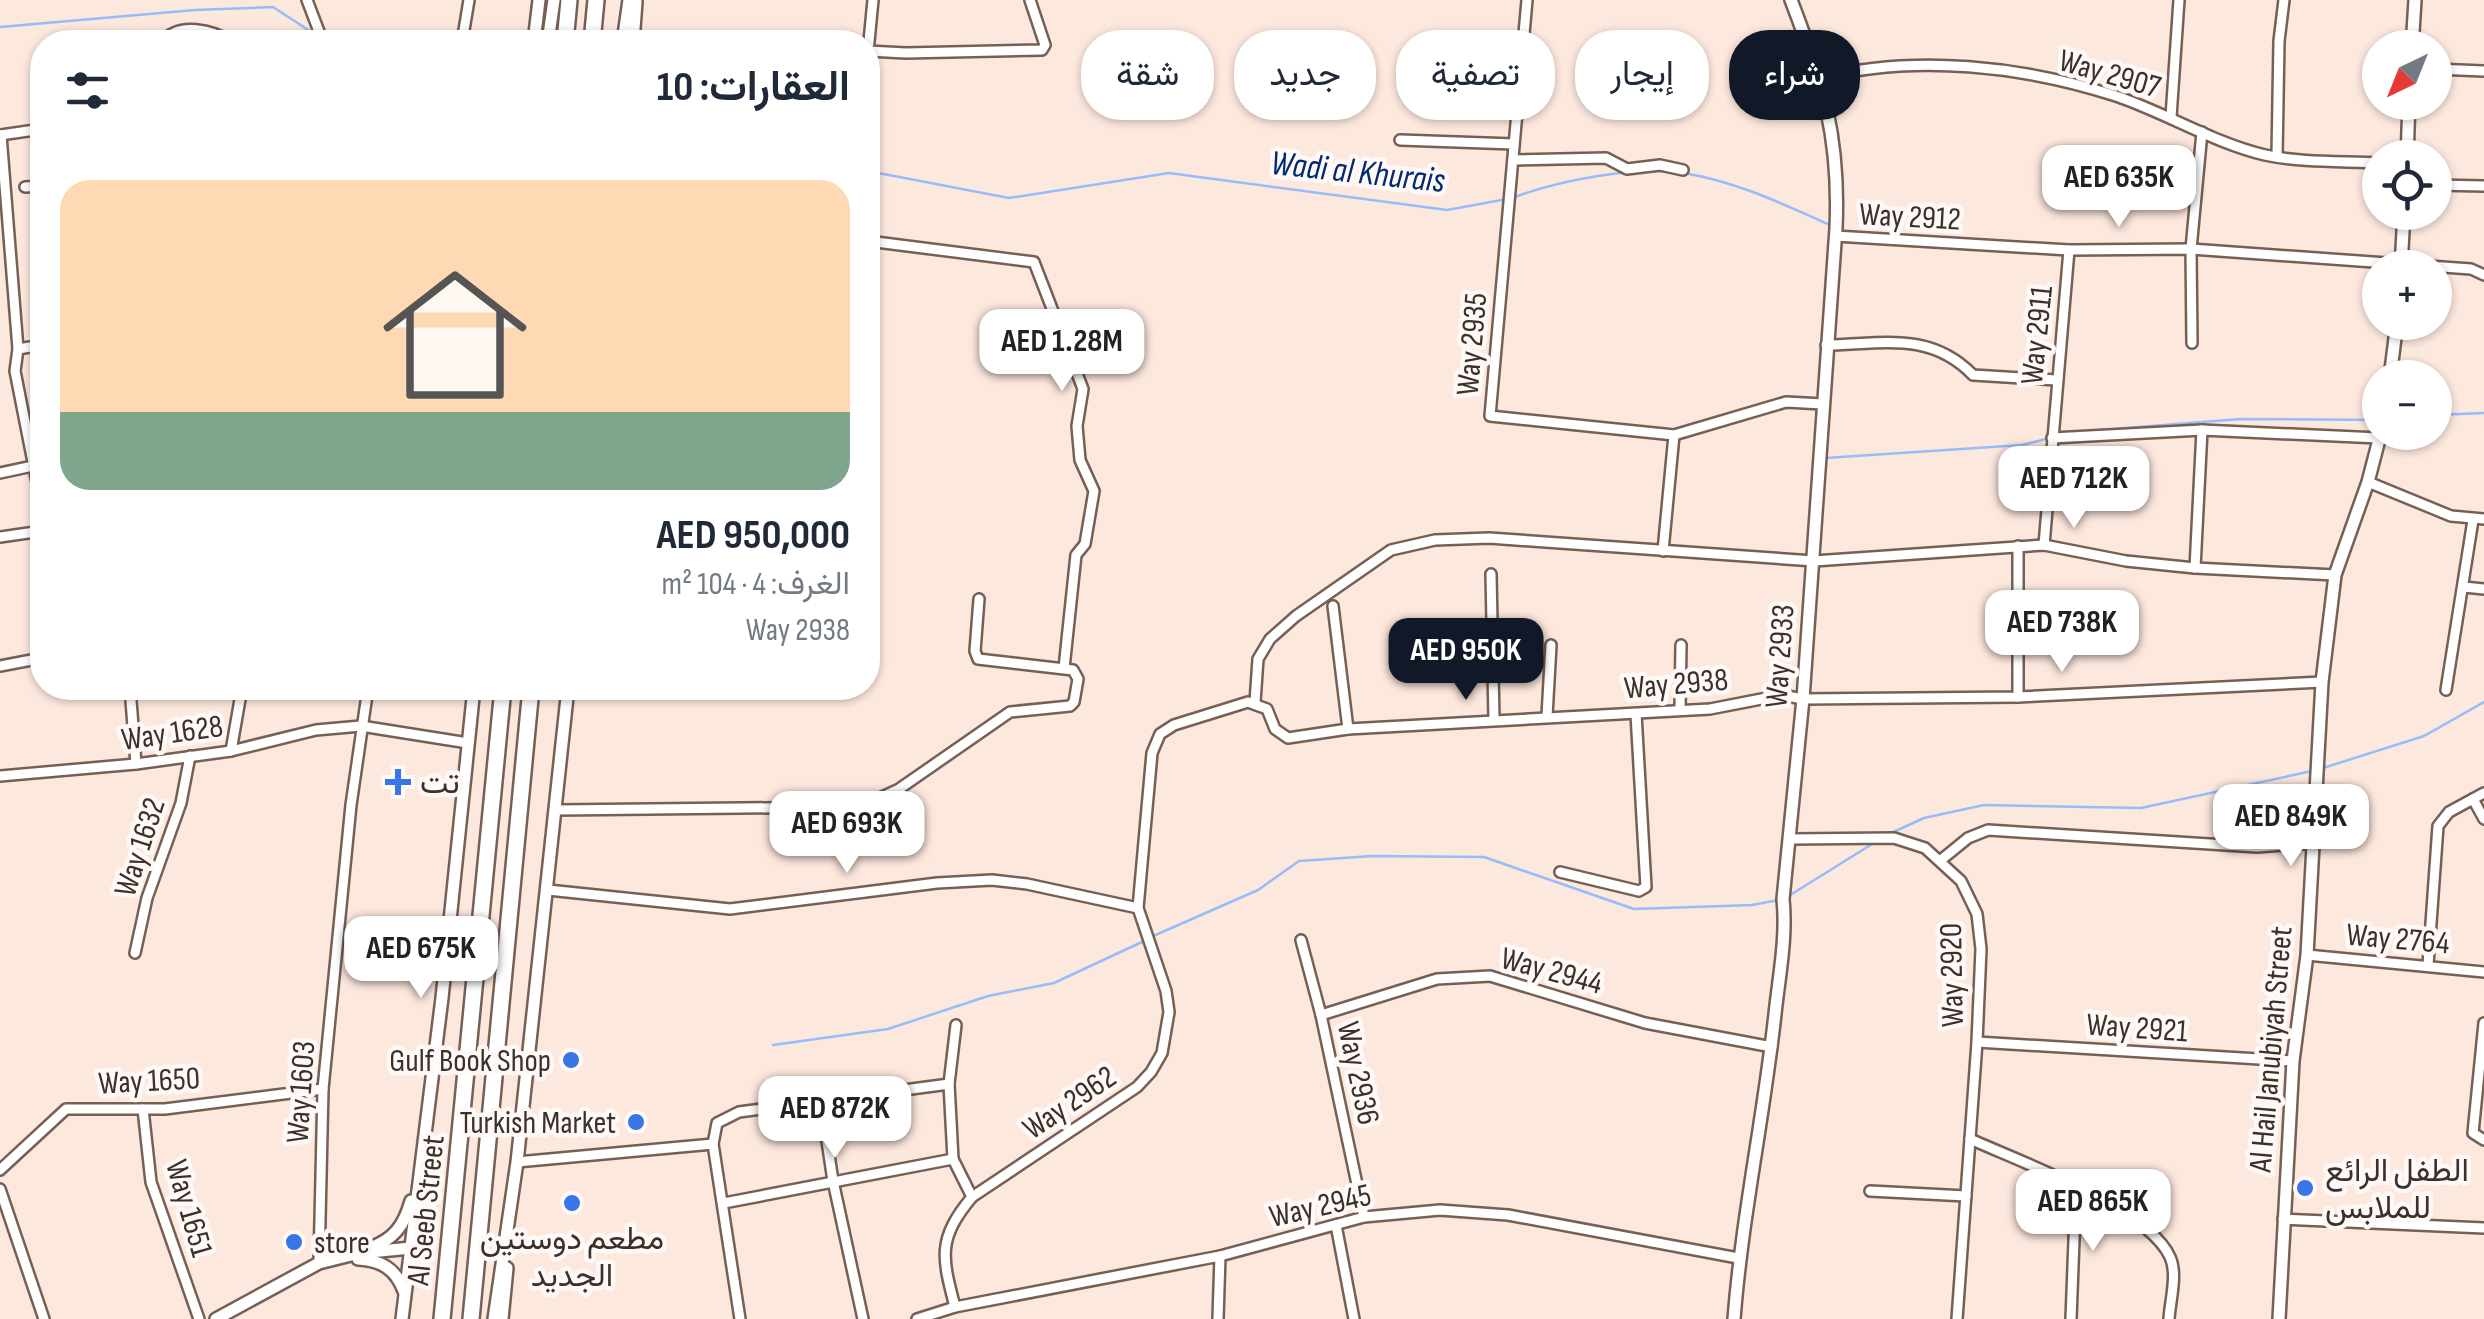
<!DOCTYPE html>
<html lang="ar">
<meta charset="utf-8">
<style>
body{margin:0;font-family:"Sofia Sans Condensed",Vazirmatn,sans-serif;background:#f2f2f3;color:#1f2937;direction:rtl;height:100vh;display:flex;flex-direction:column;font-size:38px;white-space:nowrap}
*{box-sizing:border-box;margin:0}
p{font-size:32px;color:#747a83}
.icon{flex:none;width:55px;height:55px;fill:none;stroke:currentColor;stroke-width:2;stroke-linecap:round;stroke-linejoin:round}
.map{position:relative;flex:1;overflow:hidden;direction:ltr}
.side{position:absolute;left:30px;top:30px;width:850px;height:670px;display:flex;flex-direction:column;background:#fff;border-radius:40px;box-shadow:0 2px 8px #0004;direction:rtl}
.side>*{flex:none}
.guide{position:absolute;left:910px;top:30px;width:950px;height:90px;direction:rtl;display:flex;gap:20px}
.needle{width:65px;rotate:223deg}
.controls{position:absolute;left:2362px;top:30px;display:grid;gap:20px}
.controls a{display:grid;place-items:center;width:90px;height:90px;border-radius:50%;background:#fff;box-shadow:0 2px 8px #0004;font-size:50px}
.price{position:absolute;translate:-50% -85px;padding:0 22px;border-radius:20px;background:#fff;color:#222;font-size:32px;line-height:65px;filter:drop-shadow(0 2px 5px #0008)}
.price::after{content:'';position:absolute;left:50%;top:60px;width:30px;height:22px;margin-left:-15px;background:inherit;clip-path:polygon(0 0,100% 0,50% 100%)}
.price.on{background:#111827;color:#fff}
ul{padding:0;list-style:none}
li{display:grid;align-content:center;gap:20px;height:530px;padding:0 30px}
li span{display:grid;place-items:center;height:310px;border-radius:30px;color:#555}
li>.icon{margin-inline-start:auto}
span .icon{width:180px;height:180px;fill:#fffc;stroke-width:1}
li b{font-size:42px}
h2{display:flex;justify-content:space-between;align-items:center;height:120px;padding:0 30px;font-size:42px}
.pill{padding:0 35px;border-radius:40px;background:#fff;box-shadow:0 2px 8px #0004;font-size:35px;line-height:90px}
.pill.on{background:#111827;color:#fff}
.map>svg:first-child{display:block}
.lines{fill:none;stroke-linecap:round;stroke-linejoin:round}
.stream{stroke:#97bcfb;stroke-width:2.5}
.minor-casing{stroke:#766055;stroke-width:14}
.tertiary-casing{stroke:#766055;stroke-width:16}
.trunk-casing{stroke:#766055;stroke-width:20}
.minor{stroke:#fff;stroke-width:9}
.tertiary{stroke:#fff;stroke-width:11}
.trunk{stroke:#fff;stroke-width:15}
.poi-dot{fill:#3776e4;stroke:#fef9f6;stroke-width:4}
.labels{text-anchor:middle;stroke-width:9;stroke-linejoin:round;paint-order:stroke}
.street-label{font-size:32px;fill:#3b312c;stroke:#fef9f6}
.poi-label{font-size:32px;fill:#3b312c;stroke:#fef9f6;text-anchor:start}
.water-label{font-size:35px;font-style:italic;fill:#022a70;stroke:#fef9f6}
</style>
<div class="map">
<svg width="2484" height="1319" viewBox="0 0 2484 1319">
<rect width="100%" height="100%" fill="#fde8de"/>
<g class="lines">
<g class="stream">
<polyline points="0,27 195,10 273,7 316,35"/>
<polyline points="328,40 346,42"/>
<polyline points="868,171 1009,198 1169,173 1447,210 1507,199"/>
<path d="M1515 197C1560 180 1636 166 1683 173 1735 181 1783 204 1830 225"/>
<polyline points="2435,415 2484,413"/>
<polyline points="2062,433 2240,419 2380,420"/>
<polyline points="1825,458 2022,445 2050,438"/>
<polyline points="2320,769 2424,736 2484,702"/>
<polyline points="1889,834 1924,818 1984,805 2141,808 2312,771"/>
<polyline points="1787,897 1877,841"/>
<polyline points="1151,937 1258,890 1299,861 1372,856 1484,857 1634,909 1752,905 1779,900"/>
<polyline points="773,1045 888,1029 988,996 1054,983 1144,941"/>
</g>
<g class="minor-casing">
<g id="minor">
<polyline points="307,0 323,42"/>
<polyline points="1527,0 1490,416 1674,435 1786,402 1823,404"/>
<path d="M163 42C178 21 213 30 232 42"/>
<polyline points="462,42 469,0"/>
<polyline points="868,51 906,53 1042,50 1045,45 1030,0"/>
<polyline points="868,52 873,0"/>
<polyline points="2435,69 2484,71"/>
<path d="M1821 78C1915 54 2023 66 2116 96 2166 113 2214 143 2265 155 2302 163 2343 161 2380 163"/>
<polyline points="2171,117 2179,0"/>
<polyline points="0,135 42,129"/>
<polyline points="1,135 18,349 15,371 42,508"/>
<polyline points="1400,140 1514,144"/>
<polyline points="2277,156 2279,41 2284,0"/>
<polyline points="1513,160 1606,158 1627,169 1660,165 1683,170"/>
<polyline points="2435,185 2484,186"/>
<polyline points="25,187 42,186"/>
<polyline points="1835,236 2069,250 2191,249 2471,269 2484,275"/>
<polyline points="868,241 1034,262 1083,389 1077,426 1080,460 1094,491 1085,544 1076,555 1064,668"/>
<polyline points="2192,343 2191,249 2202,132"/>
<path d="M1826 345C1883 344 1930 331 1973 375L2056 380"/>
<polyline points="18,349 42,345"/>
<polyline points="2052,438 2202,430"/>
<polyline points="0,473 42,464"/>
<polyline points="2368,482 2451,516 2484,519"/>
<polyline points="0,537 42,531"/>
<polyline points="2044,545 2069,250"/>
<polyline points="1663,551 1674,435"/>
<polyline points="2195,568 2202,430 2379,438"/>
<polyline points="1491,574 1494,720"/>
<polyline points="2464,587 2484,589"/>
<polyline points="1333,606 1348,729"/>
<polyline points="0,666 42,658"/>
<polyline points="130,688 136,764"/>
<polyline points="2446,690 2473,520"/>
<polyline points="2018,697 2018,546"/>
<polyline points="1255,702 1258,659 1270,639 1296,616 1391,550 1435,540 1489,538 1814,561 2044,545 2126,561 2195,568 2335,575"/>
<polyline points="1680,710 1681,645"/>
<polyline points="1547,716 1551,645"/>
<polyline points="231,751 242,688"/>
<polyline points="0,776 136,764 231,751 316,730 361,726 468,743"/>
<polyline points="2473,799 2484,819"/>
<polyline points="557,810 847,807 875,800 899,789 1010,712 1070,706 1074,702 1078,679 1073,670 978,659 975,651 979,599"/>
<polyline points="1791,839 1894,838 1925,848 1961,881 1977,914 1981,949 1977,1042 1957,1319"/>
<polyline points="1941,860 1968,838 1988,830 2257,847 2313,843"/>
<polyline points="1560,872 1639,891 1646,887 1636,714"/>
<polyline points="548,890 730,909 937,883 992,880 1027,884 1138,908"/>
<polyline points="1301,940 1321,1015 1364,1217"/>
<polyline points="135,953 147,898 181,803 190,756"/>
<polyline points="2307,955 2484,972"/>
<polyline points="2428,965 2438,826 2449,812 2484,793"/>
<polyline points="1321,1015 1437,979 1490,976 1645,1023 1772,1047"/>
<polyline points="2484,1023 2473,1133 2484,1140"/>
<polyline points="956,1025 949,1084 953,1159 972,1197"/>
<polyline points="1977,1042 2293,1061"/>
<polyline points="821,1101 833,1181 863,1319"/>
<polyline points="143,1109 151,1182 199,1319"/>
<path d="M1970 1139C2019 1161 2148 1208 2170 1257 2178 1274 2170 1301 2169 1319"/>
<polyline points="517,1162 713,1144"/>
<polyline points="0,1170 66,1109 165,1109 323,1089"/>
<polyline points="0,1189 44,1319"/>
<polyline points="1870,1191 1966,1196"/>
<polyline points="724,1203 953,1159"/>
<polyline points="2283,1219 2484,1228"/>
<polyline points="1336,1225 1354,1319"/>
<polyline points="319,1263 323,1089 351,805 368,688"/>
<path d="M955 1307C942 1257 937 1239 972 1197L1137 1087 1151 1072 1162 1053 1169 1012 1166 991 1138 908 1152 753 1160 734 1174 725 1248 702 1267 709 1275 729 1288 738 1348 729 1710 709 1782 695 1803 699 2018 697 2322 682"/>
<polyline points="740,1319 713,1144 717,1123 739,1112 949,1084"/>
<polyline points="917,1319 955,1307 1220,1256 1364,1217 1440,1210 1508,1215 1738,1258"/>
<polyline points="1218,1319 1220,1256"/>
<polyline points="2071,1319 2076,1187"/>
</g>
</g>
<g class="tertiary-casing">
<g id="tertiary">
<polyline points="534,42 539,0"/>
<polyline points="548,42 554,0"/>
<polyline points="623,42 629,0"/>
<polyline points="633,42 636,2"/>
<polyline points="2412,48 2415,0"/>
<polyline points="2407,158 2409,102"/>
<polyline points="2401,268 2404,212"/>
<polyline points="2390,378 2397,322"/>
<path d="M370 1248C394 1239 404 1226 411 1201"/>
<path d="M358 1259C381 1260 396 1269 404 1291"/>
<polyline points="216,1319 319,1263 359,1253 411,1248"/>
<polyline points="402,1319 442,998 474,688"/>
<polyline points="494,1319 517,1162 568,688"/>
<polyline points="502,1319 507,1268"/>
<path d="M1734 1319C1742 1216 1764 1116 1775 1014 1779 976 1787 937 1783 899L1803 699 1836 228C1840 137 1823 83 1791 0"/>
<polyline points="2279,1319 2293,1061 2307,955 2322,682 2335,575 2368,482 2381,432"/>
</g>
</g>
<g class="trunk-casing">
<g id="trunk">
<polyline points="565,42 569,0"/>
<polyline points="592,42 596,0"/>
<polyline points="442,1319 503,688"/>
<polyline points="471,1319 531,688"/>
</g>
</g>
<use href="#minor" class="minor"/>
<use href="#tertiary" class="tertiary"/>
<use href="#trunk" class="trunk"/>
</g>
<g class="poi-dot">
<path d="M393 767h10v10h10v10h-10v10h-10v-10h-10v-10h10z"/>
<circle cx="571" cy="1060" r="10"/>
<circle cx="636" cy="1122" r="10"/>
<circle cx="2305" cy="1188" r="10"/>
<circle cx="572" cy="1203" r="10"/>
<circle cx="294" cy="1242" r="10"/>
</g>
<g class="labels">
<g class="street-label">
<text transform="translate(2110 73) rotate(16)" y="11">Way 2907</text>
<text transform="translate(1910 216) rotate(3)" y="11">Way 2912</text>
<text transform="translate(2036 335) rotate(-84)" y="11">Way 2911</text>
<text transform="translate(1471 344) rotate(-85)" y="11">Way 2935</text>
<text transform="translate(1779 656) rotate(-86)" y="11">Way 2933</text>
<text transform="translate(1676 683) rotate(-5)" y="11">Way 2938</text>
<text transform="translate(172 732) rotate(-8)" y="11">Way 1628</text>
<text transform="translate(139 847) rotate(-72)" y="11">Way 1632</text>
<text transform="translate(2398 938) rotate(5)" y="11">Way 2764</text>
<text transform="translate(1552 970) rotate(15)" y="11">Way 2944</text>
<text transform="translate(1951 975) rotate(-91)" y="11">Way 2920</text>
<text transform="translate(2137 1027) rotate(4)" y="11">Way 2921</text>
<text transform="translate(2270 1049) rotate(-85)" y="11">Al Hail Janubiyah Street</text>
<text transform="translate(1359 1073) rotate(78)" y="11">Way 2936</text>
<text transform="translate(149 1080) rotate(-3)" y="11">Way 1650</text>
<text transform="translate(300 1092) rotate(-86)" y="11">Way 1603</text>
<text transform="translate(1069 1102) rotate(-34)" y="11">Way 2962</text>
<text transform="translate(1320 1205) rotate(-13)" y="11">Way 2945</text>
<text transform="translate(190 1208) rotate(74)" y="11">Way 1651</text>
<text transform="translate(425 1210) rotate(-84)" y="11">Al Seeb Street</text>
</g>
<g class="poi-label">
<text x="420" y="793">تت</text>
<text x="551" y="1071" text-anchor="end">Gulf Book Shop</text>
<text x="616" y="1133" text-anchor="end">Turkish Market</text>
<text x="2325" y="1181">الطفل الرائع<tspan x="2325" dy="37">للملابس</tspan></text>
<text x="572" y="1249" text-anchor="middle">مطعم دوستين<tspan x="572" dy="37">الجديد</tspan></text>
<text x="314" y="1253">store</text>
</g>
<g class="water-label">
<text transform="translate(1358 171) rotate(6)" y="12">Wadi al Khurais</text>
</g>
</g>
</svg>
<div class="controls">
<a><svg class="needle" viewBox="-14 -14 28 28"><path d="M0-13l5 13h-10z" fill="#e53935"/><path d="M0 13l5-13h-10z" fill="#747a83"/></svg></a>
<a><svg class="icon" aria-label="locate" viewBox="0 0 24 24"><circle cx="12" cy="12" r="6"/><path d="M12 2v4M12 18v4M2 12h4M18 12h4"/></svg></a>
<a>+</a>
<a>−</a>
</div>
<b class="price" style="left:2119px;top:230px">AED 635K</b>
<b class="price" style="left:1062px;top:394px">AED 1.28M</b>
<b class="price" style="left:2074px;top:531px">AED 712K</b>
<b class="price" style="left:2062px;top:675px">AED 738K</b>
<b class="price on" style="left:1466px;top:703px">AED 950K</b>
<b class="price" style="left:2291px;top:869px">AED 849K</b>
<b class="price" style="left:847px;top:876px">AED 693K</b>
<b class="price" style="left:421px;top:1001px">AED 675K</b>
<b class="price" style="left:835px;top:1161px">AED 872K</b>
<b class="price" style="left:2093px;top:1254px">AED 865K</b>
<div class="guide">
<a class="pill on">شراء</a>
<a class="pill">إيجار</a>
<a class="pill">تصفية</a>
<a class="pill">جديد</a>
<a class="pill">شقة</a>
</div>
<section class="side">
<h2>العقارات: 10<svg class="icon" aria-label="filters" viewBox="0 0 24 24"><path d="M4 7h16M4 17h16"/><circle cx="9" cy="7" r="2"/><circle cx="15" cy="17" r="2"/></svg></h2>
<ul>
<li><span style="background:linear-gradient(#ffd9b3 75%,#7fa58c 0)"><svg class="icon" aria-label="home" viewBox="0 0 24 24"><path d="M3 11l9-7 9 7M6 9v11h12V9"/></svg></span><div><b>AED 950,000</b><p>الغرف: 4 · 104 m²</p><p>Way 2938</p></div></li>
</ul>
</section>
</div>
